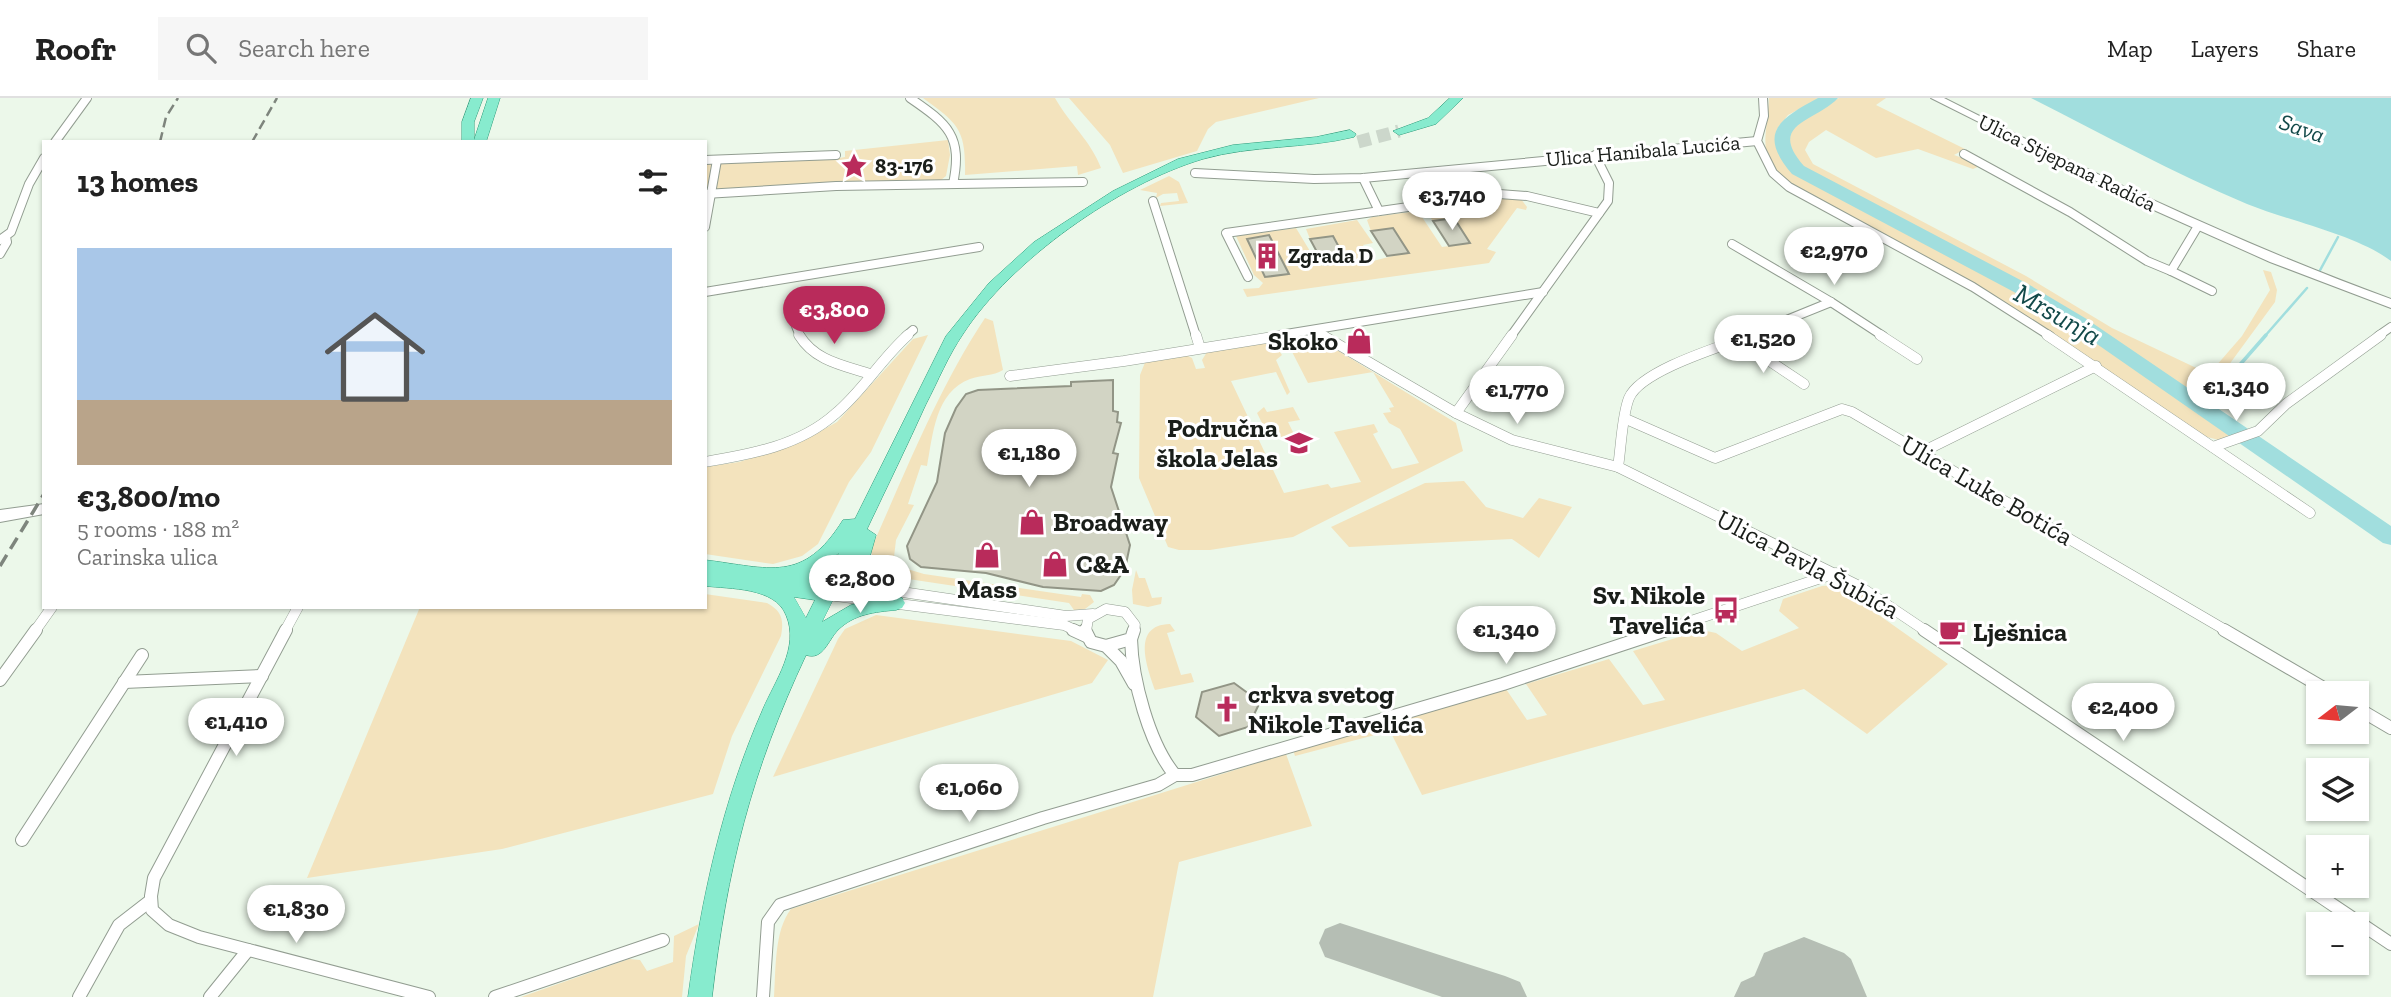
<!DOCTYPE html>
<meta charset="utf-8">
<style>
body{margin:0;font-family:"Zilla Slab",serif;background:#f6f6f6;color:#222;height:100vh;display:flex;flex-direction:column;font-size:26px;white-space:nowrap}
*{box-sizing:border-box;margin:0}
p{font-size:23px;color:#767676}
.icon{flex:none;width:38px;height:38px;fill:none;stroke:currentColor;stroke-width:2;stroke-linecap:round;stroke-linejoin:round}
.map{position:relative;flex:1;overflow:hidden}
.details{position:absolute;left:42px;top:42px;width:665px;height:469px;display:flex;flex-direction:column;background:#fff;border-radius:0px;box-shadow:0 2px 5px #0004}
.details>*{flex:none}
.needle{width:46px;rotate:254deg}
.fabs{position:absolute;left:2306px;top:583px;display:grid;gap:14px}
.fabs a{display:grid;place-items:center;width:63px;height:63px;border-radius:0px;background:#fff;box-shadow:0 2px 5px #0004;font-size:35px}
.price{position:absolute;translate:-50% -60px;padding:0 16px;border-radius:24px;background:#fff;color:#222;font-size:23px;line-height:46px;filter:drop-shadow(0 2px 4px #0008)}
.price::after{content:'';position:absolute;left:50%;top:42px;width:21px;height:16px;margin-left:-10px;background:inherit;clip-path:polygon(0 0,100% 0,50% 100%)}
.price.selected{background:#b92b5b;color:#fff}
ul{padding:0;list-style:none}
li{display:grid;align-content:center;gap:14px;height:371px;padding:0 35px}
li span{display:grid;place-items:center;height:217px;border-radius:0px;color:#555}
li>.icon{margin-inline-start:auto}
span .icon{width:126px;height:126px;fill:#fffc;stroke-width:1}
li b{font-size:30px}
h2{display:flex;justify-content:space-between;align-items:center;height:84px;padding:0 35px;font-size:30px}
header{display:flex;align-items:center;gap:42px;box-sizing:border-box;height:98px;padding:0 35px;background:#fff;border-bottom:2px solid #e0e0e0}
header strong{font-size:33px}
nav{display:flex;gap:38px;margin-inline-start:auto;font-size:24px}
.search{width:490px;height:63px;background:#f6f6f6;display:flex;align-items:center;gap:18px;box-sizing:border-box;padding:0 24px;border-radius:0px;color:#767676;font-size:26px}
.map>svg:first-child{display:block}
.green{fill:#f3e3bd}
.water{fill:#a1dede}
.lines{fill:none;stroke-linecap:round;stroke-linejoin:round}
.stream-far1{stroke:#a1dede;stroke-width:2.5}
.stream{stroke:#a1dede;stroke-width:3.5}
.river{fill:#a1dede;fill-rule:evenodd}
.taxiway{fill:#b5beb4;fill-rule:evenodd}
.runway{fill:#b5beb4;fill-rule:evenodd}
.building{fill:#d2d4c4;stroke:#929586;stroke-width:2}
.primary-tunnel{stroke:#ccd7cb;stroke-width:13;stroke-dasharray:13 7;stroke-linecap:butt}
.minor-far2-casing{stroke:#929d91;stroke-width:10}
.minor-far1-casing{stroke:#929d91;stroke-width:11}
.minor-casing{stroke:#929d91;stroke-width:14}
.secondary-casing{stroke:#929d91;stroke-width:2}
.primary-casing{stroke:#2d9b7a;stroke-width:1}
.minor-far2{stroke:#fff;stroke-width:8}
.minor-far1{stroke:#fff;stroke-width:10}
.minor{stroke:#fff;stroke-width:12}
.secondary{fill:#fff;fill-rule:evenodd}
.primary{fill:#87ebce;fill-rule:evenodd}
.rail-far1{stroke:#7e857d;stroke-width:2.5;stroke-dasharray:10 5;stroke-linecap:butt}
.rail{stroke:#7e857d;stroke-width:3.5;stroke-dasharray:13 7;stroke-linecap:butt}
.labels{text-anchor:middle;stroke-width:6;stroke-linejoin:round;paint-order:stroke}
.far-street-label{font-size:21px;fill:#1a1e1a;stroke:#fff}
.far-poi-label{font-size:21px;font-weight:bold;fill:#1a1e1a;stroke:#fff;text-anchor:start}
.far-water-label{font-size:23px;font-style:italic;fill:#124949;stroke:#fff}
.poi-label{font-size:26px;font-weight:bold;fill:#1a1e1a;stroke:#fff;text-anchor:start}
.street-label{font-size:26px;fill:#1a1e1a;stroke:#fff}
.water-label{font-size:28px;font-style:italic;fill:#124949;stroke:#fff}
</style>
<header>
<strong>Roofr</strong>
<div class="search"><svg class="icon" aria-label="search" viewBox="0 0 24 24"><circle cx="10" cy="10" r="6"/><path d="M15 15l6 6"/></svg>Search here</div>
<nav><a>Map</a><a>Layers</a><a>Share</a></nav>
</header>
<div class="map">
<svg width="2391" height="899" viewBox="0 0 2391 899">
<rect width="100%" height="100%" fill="#ecf8ea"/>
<g class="green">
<path d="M923 0H1055C1069 25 1091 43 1101 70L1078 77 1077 68 965 77C966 32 959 26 923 0Z"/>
<polygon points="1069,0 1319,0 1216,24 1208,31 1197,53 1123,75 1110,47"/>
<path d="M1769 0H1820L1788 17 1777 31C1772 57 1787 69 1807 83L2011 188 2070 225 2232 336 2219 342 2203 338 2046 232 1796 92C1755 56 1766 49 1769 0Z"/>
<path d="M1839 0H1886L1876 7 1965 51 1954 57 1982 67 1973 71 1918 51 1876 60 1826 32 1809 44 1805 52 1813 66 2026 178 2112 230 2209 276 2242 238 2270 192 2263 172 2271 174 2277 192 2275 204 2212 290 2194 298C2148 266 2101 234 2053 204 1998 169 1938 142 1880 112 1858 101 1788 74 1787 47 1786 21 1820 10 1839 0Z"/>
<polygon points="948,42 950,57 946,78 941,82 705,94 705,64 835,61 845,59 845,53"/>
<polygon points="1169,78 1179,84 1188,105 1160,108 1161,105 1179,103 1177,95 1163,96 1156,100 1157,95 1140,92"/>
<polygon points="1508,100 1521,101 1527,109 1526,112 1517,110 1487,151 1496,154 1489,165 1247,199 1243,191 1259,190 1263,185 1254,177 1236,138 1296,130 1319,168 1347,163 1333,138 1310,141 1306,131 1357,122 1373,145 1363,147 1373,163 1408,154 1393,130 1371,133 1367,122 1372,119 1418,113 1442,149 1470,145 1454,121 1433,123 1425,112"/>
<path d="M985 220 993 223 1003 272C993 278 981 277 970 281 935 294 933 337 927 368L921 367 908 406 914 407 896 442 894 459 904 470 924 476 1081 499 1082 496 1090 497 1094 504 1085 511 1074 512 1069 505 895 479C880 474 873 467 871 451 906 373 938 291 985 220Z"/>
<polygon points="928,237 871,354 849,384 818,446 802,458 773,466 705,456 705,369 739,364 799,345 837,324 913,241"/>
<polygon points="1273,244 1282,257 1276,262 1290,294 1287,297 1276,274 1231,283 1284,395 1328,386 1331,390 1361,384 1334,334 1374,326 1378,334 1373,336 1392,371 1419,365 1400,331 1389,325 1383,315 1391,314 1389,310 1394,309 1373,274 1308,285 1289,248 1324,244 1456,325 1463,353 1293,439 1210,452 1179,452 1168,449 1139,380 1140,277 1146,262 1186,257 1192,260 1196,271 1205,270 1202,262 1207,254"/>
<polygon points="1264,309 1267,314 1293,309 1300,322 1288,324 1294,336 1281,339 1273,327 1264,329 1257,315"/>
<polygon points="1464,383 1486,409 1523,420 1539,400 1572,409 1539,460 1512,441 1349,449 1331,429 1425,385"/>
<polygon points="1136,472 1139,480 1145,480 1152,500 1162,499 1161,506 1148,509 1133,506 1132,492"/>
<polygon points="1838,487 1849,489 1877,505 1876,515 1948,566 1867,636 1804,591 1422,697 1390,633 1295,658 1293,652 1506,591 1527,622 1547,617 1526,586 1609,561 1643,607 1665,602 1633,553 1702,532 1716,535 1742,553 1799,530 1779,513 1783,501 1822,488"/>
<path d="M705 496 767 505C782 513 784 522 781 538L732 638 713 696 502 751 307 780 420 509H705Z"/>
<polygon points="876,517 1071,543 1108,562 1092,585 773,679 838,541 845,531"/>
<path d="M1170 526 1175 533 1167 535 1181 577 1191 575 1194 584 1155 592C1148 571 1130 527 1170 526Z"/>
<path d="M1286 656 1312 728 1179 764 1153 899H774C776 871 774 833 791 811Z"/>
<polygon points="699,826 686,858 682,899 521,899 629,861 640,862 647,873 673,864 674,838"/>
</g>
<path class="water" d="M2031 0H2391V163C2357 137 2289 123 2247 106 2173 75 2102 36 2031 0Z"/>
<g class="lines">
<g class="stream-far1">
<polyline points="2318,176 2338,139"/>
<polyline points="2265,238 2307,190"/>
</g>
<polyline class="stream" points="2192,302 2216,294 2266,237"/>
<path class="river" d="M1818 0H1838C1816 24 1766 25 1804 68L2028 186 2085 220 2391 428V447L2383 445 2071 228 2014 194 1792 76C1757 35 1779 21 1818 0Z"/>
<g class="taxiway">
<polygon points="1340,825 1505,878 1520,884 1527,899 1442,899 1325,859 1319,845 1325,831"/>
<polygon points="1774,869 1791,869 1819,878 1826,893 1823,899 1734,899 1741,884"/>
</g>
<polygon class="runway" points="1804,839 1844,855 1851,861 1867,899 1750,899 1748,893 1764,855"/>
</g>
<g class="building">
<polygon points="1454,120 1470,145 1449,148 1433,123"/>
<polygon points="1393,130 1409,155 1387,158 1371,133"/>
<polygon points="1269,137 1289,176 1265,179 1247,141"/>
<polygon points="1333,138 1347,164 1324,167 1310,141"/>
<polygon points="1113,282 1113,313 1118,314 1117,324 1121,325 1113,355 1118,356 1111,389 1130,447 1125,471 1114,487 1101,493 1043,489 986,475 921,469 910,461 907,448 937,384 945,335 956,310 966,296 978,292 1071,288 1071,284"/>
<polygon points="1234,585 1260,604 1248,629 1219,638 1196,619 1202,594"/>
</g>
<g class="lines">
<polyline class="primary-tunnel" points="1358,44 1399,33"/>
<g class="minor-far2-casing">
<g id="minor-far2">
<path d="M910 0C948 26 963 38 953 86"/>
<polyline points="1763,0 1764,18 1757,43 1773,75 1789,89 1973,189 2050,238"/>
<polyline points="55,44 87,0"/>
<polyline points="1964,56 2070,114 2147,163 2171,173 2198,128"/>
<polyline points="705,62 836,57"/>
<polyline points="1195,75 1314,81 1363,80 1757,43"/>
<polyline points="1363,80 1379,113"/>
<polyline points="705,96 836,88 1083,84"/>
<polyline points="1153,103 1196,238"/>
<polyline points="705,129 717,62"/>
<polyline points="0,142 11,134 29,86 44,60"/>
<polyline points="1732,146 1831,204 1883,238"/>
<polyline points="0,156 7,144 6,139"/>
<polyline points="2171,173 2212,193"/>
<polyline points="1248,179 1226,135 1499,96 1527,98 1599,115"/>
<polyline points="705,194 979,149"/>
<polyline points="794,223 800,238"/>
<polyline points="1316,233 1325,238"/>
<polyline points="906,238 913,232"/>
<polyline points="1274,238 1543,194"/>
<polyline points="1511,238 1608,103 1609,85 1595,57"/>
<polyline points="1747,238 1831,204"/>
<polyline points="2378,238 2391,229"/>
</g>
</g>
<g class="minor-far1-casing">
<g id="minor-far1">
<path d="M799 237C815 263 842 267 870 276"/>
<polyline points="1196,237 1200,250"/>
<polyline points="1322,237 1456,315"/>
<polyline points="1512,237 1456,315 1512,342 1618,369 1859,488 1926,533"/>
<polyline points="1880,237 1917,261"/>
<polyline points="2047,237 2310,415"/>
<polyline points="1738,242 1804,286"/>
<polyline points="1010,278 1124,263 1285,237"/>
<polyline points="1626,321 1715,360 1842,311 1852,314 2227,533"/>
<polyline points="2213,349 2258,333 2286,306 2381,237"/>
<polyline points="1922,354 2096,268"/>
<path d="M705 364C751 356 799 348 835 316 862 294 881 261 908 237"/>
<path d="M1618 369C1621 350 1622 317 1629 300 1641 272 1723 248 1752 237"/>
<polyline points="834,484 1066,518 1093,516"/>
<polyline points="828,497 1064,527 1077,533"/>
<polyline points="35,533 52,509"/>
<polyline points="285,533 298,509"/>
<polyline points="1086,533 1088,521 1106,511 1125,514 1135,527 1133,533"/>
<polyline points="1661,533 1836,475"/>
</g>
</g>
<g class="minor-casing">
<g id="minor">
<polyline points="286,532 154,780 151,798 152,812 169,827 199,839 429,899"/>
<polyline points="1073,532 1086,538"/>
<polyline points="1085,532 1091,544 1106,548 1131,541 1134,532"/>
<polyline points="1924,532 2391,846"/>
<polyline points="2224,532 2332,595"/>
<path d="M1131 541C1132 581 1149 646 1175 677"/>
<polyline points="1108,550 1121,563 1134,586"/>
<polyline points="0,582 36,532"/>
<polyline points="124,584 262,578"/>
<polyline points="2357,610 2391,630"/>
<polyline points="22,742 142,557"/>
<polyline points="79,899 119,827 150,803"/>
<polyline points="210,899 248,852"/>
<polyline points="495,899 663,842"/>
<polyline points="763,899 768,824 780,807 1043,720 1158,687 1175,677 1192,677 1503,586 1666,532"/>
</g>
</g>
<g class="secondary-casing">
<g id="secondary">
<path d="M1931 0H1944C2090 74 2237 145 2391 201V210L2270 164 2156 113Z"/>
<polygon points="44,406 44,416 0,424 0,412"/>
</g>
</g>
<g class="primary-casing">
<g id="primary">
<polygon points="471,0 483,0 474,24 474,42 488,0 500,0 486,44 462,44 462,24"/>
<polygon points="1450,0 1463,0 1436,26 1399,37 1393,33 1428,20"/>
<path d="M1350 32 1356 36 1354 39C1305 51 1252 47 1203 61 1119 86 1011 162 963 236 948 258 938 283 926 306 907 348 887 389 867 431L876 437 870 458 871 470C880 479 897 482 903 492L896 498 902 500 905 505 902 510 896 512C875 514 854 516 838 532 828 542 823 563 806 557 751 674 727 771 712 899H688C702 799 722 704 763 611 775 583 800 549 786 517 775 489 730 491 705 488V462C770 470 803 486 843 422L855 421 946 238 989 185 1034 144 1113 93 1178 61 1233 47 1316 39ZM839 455 828 477 812 475ZM853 462C855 483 874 492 893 498L851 507 822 524ZM794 499 815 502 806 520Z"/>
</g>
</g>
<use href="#minor-far2" class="minor-far2"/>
<use href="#minor-far1" class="minor-far1"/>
<use href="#minor" class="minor"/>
<use href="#secondary" class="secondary"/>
<use href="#primary" class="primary"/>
<g class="rail-far1">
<polyline points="160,44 166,19 178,0"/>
<polyline points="252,44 277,0"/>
</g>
<polyline class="rail" points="0,468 44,396"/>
</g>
<defs>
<g id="sight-bare" transform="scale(2.1)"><path d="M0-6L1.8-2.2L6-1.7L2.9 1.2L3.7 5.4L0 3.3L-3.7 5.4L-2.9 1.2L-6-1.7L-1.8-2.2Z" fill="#b92b5b" stroke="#fff" stroke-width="2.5" paint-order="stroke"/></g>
<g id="building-bare" transform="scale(2.1)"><path d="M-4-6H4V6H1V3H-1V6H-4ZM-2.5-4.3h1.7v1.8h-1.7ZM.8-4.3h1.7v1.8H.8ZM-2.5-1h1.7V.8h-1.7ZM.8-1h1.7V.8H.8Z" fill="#b92b5b" stroke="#fff" stroke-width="2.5" paint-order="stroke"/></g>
<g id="shop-bare" transform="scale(2.1)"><path d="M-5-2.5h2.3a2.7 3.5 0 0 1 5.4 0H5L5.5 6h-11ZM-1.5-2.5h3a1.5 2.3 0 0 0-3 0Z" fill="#b92b5b" stroke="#fff" stroke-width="2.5" paint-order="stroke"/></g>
<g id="school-bare" transform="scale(2.1)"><path d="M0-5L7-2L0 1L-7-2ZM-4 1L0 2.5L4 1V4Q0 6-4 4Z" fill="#b92b5b" stroke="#fff" stroke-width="2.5" paint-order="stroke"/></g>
<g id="bus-bare" transform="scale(2.1)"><path d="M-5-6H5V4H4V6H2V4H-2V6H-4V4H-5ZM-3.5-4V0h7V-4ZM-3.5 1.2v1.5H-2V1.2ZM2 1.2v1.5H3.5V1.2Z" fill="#b92b5b" stroke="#fff" stroke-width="2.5" paint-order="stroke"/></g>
<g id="cafe-bare" transform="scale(2.1)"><path d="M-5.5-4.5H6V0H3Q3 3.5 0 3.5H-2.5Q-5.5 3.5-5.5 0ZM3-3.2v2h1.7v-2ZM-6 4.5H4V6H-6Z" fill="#b92b5b" stroke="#fff" stroke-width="2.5" paint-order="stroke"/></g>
<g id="church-bare" transform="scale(2.1)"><path d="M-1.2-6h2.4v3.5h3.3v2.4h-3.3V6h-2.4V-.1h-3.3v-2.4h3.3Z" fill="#b92b5b" stroke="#fff" stroke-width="2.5" paint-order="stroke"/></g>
</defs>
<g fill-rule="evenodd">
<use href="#sight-bare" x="854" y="68"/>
<use href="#building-bare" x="1267" y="158"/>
<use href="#shop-bare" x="1359" y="243"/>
<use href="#school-bare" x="1299" y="345"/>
<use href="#shop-bare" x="1032" y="424"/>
<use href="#shop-bare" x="987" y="457"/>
<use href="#shop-bare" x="1055" y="466"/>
<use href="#bus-bare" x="1726" y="512"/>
<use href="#cafe-bare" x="1952" y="534"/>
<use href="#church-bare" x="1227" y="611"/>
</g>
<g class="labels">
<g class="far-street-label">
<text transform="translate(1643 53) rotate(-5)" y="7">Ulica Hanibala Lucića</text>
<text transform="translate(2067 65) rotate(26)" y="7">Ulica Stjepana Radića</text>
</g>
<g class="far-poi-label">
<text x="875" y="75">83-176</text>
<text x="1288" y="165">Zgrada D</text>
</g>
<g class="far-water-label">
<text transform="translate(2302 30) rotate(19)" y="8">Sava</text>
</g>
<g class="poi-label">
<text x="1338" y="252" text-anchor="end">Skoko</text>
<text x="1278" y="339" text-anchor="end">Područna<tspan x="1278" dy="30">škola Jelas</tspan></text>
<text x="1053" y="433">Broadway</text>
<text x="1076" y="475">C&amp;A</text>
<text x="987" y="500" text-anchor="middle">Mass</text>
<text x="1705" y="506" text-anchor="end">Sv. Nikole<tspan x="1705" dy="30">Tavelića</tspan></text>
<text x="1973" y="543">Lješnica</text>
<text x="1248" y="605">crkva svetog<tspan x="1248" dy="30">Nikole Tavelića</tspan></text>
</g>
<g class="street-label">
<text transform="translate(1987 392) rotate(30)" y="9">Ulica Luke Botića</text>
<text transform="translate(1808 466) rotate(28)" y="9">Ulica Pavla Šubića</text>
</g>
<g class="water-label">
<text transform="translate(2058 216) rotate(30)" y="10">Mrsunja</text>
</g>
</g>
</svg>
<div class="fabs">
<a><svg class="needle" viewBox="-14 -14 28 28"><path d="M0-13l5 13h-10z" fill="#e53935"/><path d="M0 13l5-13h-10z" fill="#767676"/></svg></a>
<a><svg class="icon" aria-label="layers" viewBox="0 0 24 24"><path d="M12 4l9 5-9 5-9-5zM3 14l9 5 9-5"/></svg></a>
<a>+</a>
<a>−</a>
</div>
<b class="price" style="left:1452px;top:134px">€3,740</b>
<b class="price" style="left:1834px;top:189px">€2,970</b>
<b class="price selected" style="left:834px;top:248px">€3,800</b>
<b class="price" style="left:1763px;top:277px">€1,520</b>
<b class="price" style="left:2236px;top:325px">€1,340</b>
<b class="price" style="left:1517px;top:328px">€1,770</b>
<b class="price" style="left:1029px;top:391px">€1,180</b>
<b class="price" style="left:860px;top:517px">€2,800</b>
<b class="price" style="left:1506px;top:568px">€1,340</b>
<b class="price" style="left:2123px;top:645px">€2,400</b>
<b class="price" style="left:236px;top:660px">€1,410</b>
<b class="price" style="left:969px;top:726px">€1,060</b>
<b class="price" style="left:296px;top:847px">€1,830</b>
<section class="details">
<h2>13 homes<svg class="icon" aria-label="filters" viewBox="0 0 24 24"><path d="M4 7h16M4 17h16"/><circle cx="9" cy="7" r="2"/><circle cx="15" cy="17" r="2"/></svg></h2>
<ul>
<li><span style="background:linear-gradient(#a9c7e8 70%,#b9a48a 0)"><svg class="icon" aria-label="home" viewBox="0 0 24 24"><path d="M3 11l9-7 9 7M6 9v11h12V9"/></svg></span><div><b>€3,800/mo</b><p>5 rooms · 188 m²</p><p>Carinska ulica</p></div></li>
</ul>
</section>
</div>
